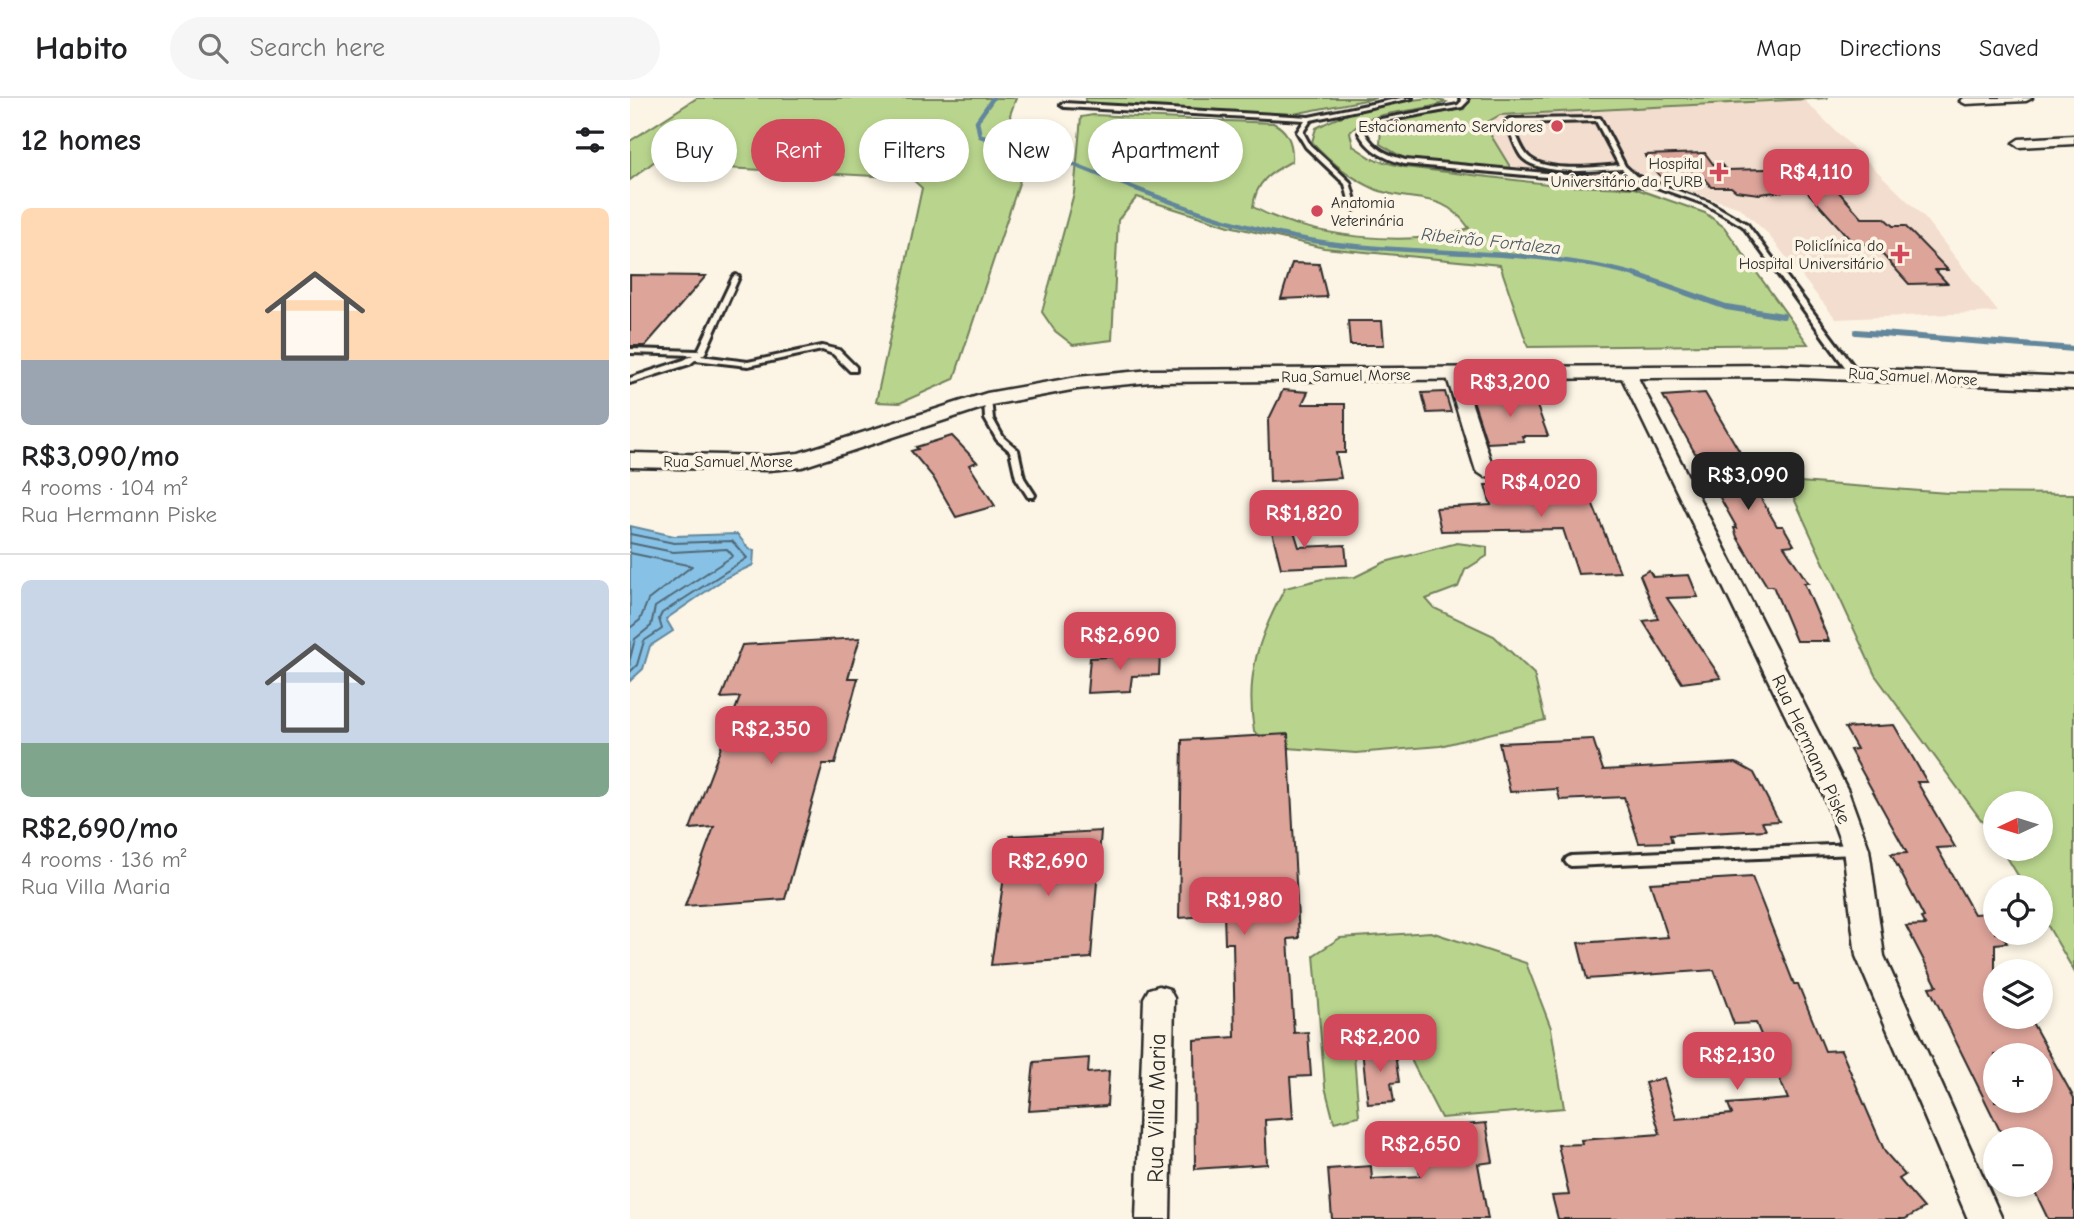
<!DOCTYPE html>
<meta charset="utf-8">
<style>
body{margin:0;font-family:"Comic Neue",sans-serif;background:#f6f6f6;color:#202124;height:100vh;display:flex;flex-direction:column;font-size:26px;white-space:nowrap}
*{box-sizing:border-box;margin:0}
p{font-size:23px;color:#757577}
.icon{flex:none;width:38px;height:38px;fill:none;stroke:currentColor;stroke-width:2;stroke-linecap:round;stroke-linejoin:round}
.map{position:relative;flex:1;overflow:hidden}
.drawer{display:flex;flex-direction:column;background:#fff;width:630px}
.drawer>*{flex:none}
.top-card{position:absolute;left:21px;top:21px;width:665px;height:63px;display:flex;gap:14px}
.needle{width:46px;rotate:266deg}
.controls{position:absolute;left:1353px;top:693px;display:grid;gap:14px}
.controls a{display:grid;place-items:center;width:70px;height:70px;border-radius:50%;background:#fff;box-shadow:0 4px 10px #0003;font-size:35px}
.price{position:absolute;translate:-50% -60px;padding:0 16px;border-radius:14px;background:#d1495b;color:#fff;font-size:23px;line-height:46px;filter:drop-shadow(0 2px 4px #0008)}
.price::after{content:'';position:absolute;left:50%;top:42px;width:21px;height:16px;margin-left:-10px;background:inherit;clip-path:polygon(0 0,100% 0,50% 100%)}
.price.current{background:#222;color:#fff}
ul{padding:0;list-style:none}
li{display:grid;align-content:center;gap:14px;height:371px;padding:0 21px}
li+li{border-top:2px solid #e0e0e0}
li span{display:grid;place-items:center;height:217px;border-radius:10px;color:#555}
li>.icon{margin-inline-start:auto}
span .icon{width:126px;height:126px;fill:#fffc;stroke-width:1}
li b{font-size:30px}
h2{display:flex;justify-content:space-between;align-items:center;height:84px;padding:0 21px;font-size:30px}
.tag{padding:0 24px;border-radius:32px;background:#fff;box-shadow:0 4px 10px #0003;font-size:24px;line-height:63px}
.tag.current{background:#d1495b;color:#fff}
header{display:flex;align-items:center;gap:42px;box-sizing:border-box;height:98px;padding:0 35px;background:#fff;border-bottom:2px solid #e0e0e0}
header strong{font-size:33px}
nav{display:flex;gap:38px;margin-inline-start:auto;font-size:24px}
.search{width:490px;height:63px;background:#f6f6f6;display:flex;align-items:center;gap:18px;box-sizing:border-box;padding:0 24px;border-radius:38px;color:#757577;font-size:26px}
main{display:flex;flex:1;min-height:0}
.map>svg:first-child{display:block}
.built{fill:#f3ddce}
.green{fill:#b9d58d;stroke:#72805c;stroke-width:2}
.water{fill:#87c2e6;stroke:#62869b;stroke-width:2}
.lines{fill:none;stroke-linecap:round;stroke-linejoin:round}
.shore{stroke:#506776;stroke-width:2}
.stream-far1{stroke:#62869b;stroke-width:4.5}
.stream{stroke:#62869b;stroke-width:6}
.building{fill:#dda49a;stroke:#2b2b2b;stroke-width:2;fill-rule:evenodd}
.service-casing{stroke:#2b2b2b;stroke-width:6}
.minor-casing{stroke:#2b2b2b;stroke-width:5}
.tertiary-casing{stroke:#2b2b2b;stroke-width:5}
.service{fill:#fcf5e5;fill-rule:evenodd}
.minor{fill:#fcf5e5;fill-rule:evenodd}
.tertiary{fill:#fcf5e5;fill-rule:evenodd}
.poi-dot{fill:#d1495b;stroke:#fcf5e5;stroke-width:2.5}
.labels{text-anchor:middle;stroke-width:7;stroke-linejoin:round;paint-order:stroke}
.far-poi-label{font-size:16px;fill:#2b2b2b;stroke:#fcf5e5;text-anchor:end}
.far-street-label{font-size:16px;fill:#2b2b2b;stroke:#fcf5e5}
.far-water-label{font-size:18px;font-style:italic;fill:#475863;stroke:#fcf5e5}
.street-label{font-size:19px;fill:#2b2b2b;stroke:#fcf5e5}
.near-street-label{font-size:23px;fill:#2b2b2b;stroke:#fcf5e5}
</style>
<header>
<strong>Habito</strong>
<div class="search"><svg class="icon" aria-label="search" viewBox="0 0 24 24"><circle cx="10" cy="10" r="6"/><path d="M15 15l6 6"/></svg>Search here</div>
<nav><a>Map</a><a>Directions</a><a>Saved</a></nav>
</header>
<main>
<section class="drawer">
<h2>12 homes<svg class="icon" aria-label="filters" viewBox="0 0 24 24"><path d="M4 7h16M4 17h16"/><circle cx="9" cy="7" r="2"/><circle cx="15" cy="17" r="2"/></svg></h2>
<ul>
<li><span style="background:linear-gradient(#ffd9b3 70%,#9aa5b1 0)"><svg class="icon" aria-label="home" viewBox="0 0 24 24"><path d="M3 11l9-7 9 7M6 9v11h12V9"/></svg></span><div><b>R$3,090/mo</b><p>4 rooms · 104 m²</p><p>Rua Hermann Piske</p></div></li>
<li><span style="background:linear-gradient(#c9d6e8 75%,#7fa58c 0)"><svg class="icon" aria-label="home" viewBox="0 0 24 24"><path d="M3 11l9-7 9 7M6 9v11h12V9"/></svg></span><div><b>R$2,690/mo</b><p>4 rooms · 136 m²</p><p>Rua Villa Maria</p></div></li>
</ul>
</section>
<div class="map">
<svg width="1444" height="1121" viewBox="0 0 1444 1121">
<rect width="100%" height="100%" fill="#fcf5e5"/>
<filter id="ink" filterUnits="userSpaceOnUse"><feTurbulence type="fractalNoise" baseFrequency=".0143" numOctaves="2"/><feDisplacementMap in="SourceGraphic" scale="14" xChannelSelector="R" yChannelSelector="G"/><feConvolveMatrix kernelMatrix="1 2 1 2 8 2 1 2 1" color-interpolation-filters="sRGB"/></filter>
<g filter="url(#ink)">
<polygon class="built" points="1173,1 1293,118 1368,214 1206,221 1136,134 1110,110 1029,83 882,72 854,26 870,17"/>
<g class="green">
<polygon points="67,0 386,0 380,17 382,29 403,43 324,281 270,305 246,304 292,90 281,80 40,67 29,60 0,82 0,43"/>
<polygon points="456,0 746,0 658,17 472,9 455,4"/>
<path d="M800 0 816 4C782 18 747 8 720 34L723 48 743 61 774 69 935 88 1004 90 1075 115 1094 129 1178 246 898 249 870 167 694 150 599 128 507 99 488 122 482 242 443 247 425 233 412 214 444 95 451 19 463 17 643 25C658 32 663 47 662 63 640 75 626 83 623 109 677 139 780 151 839 130 812 91 784 106 747 92 720 80 702 65 682 44L686 30C720 12 762 3 800 0Z"/>
<polygon points="840,0 1198,0 870,17 854,26 882,72 774,60 750,46 751,29 771,21 834,11"/>
<polygon points="1156,383 1318,395 1444,396 1444,873 1411,816 1410,789 1395,789 1372,751 1410,751 1410,705 1365,705 1365,741 1245,577"/>
<path d="M827 445 857 449V458L835 472 828 489 796 501 804 510 864 538 904 576 915 622 810 648 726 655 644 649 624 633C615 576 629 539 655 490L692 481 725 479 755 464Z"/>
<polygon points="801,834 896,865 921,930 934,1010 811,1020 780,960 760,944 740,946 724,957 729,1018 704,1024 695,989 684,857 710,840"/>
</g>
<polygon class="water" points="0,428 44,438 107,436 119,451 124,453 123,467 97,479 36,521 43,533 20,548 13,571 0,583"/>
<g class="lines">
<g class="shore">
<polyline points="0,436 44,445 102,443 117,460 32,515 29,521 32,531 14,543 7,567 0,574"/>
<polyline points="0,445 43,454 97,451 103,458 25,509 21,528 5,541 0,561"/>
<polyline points="0,455 62,468 18,502 10,522 0,530"/>
</g>
<g class="stream-far1">
<polyline points="363,0 347,23 350,38 403,58"/>
<path d="M445 67C528 100 610 133 698 145 801 159 910 149 1010 178"/>
</g>
<g class="stream">
<polyline points="1004,176 1096,209 1153,218"/>
<polyline points="1226,234 1444,251"/>
</g>
</g>
<g class="building">
<polygon points="1075,55 1083,66 1091,66 1096,72 1181,70 1194,84 1200,84 1232,120 1254,120 1263,128 1275,128 1318,172 1305,172 1317,185 1279,186 1243,146 1225,147 1175,91 1129,96 1106,93 1101,89 1081,89 1072,77 1030,78 1015,57"/>
<polygon points="662,165 689,166 697,199 651,201"/>
<polygon points="0,177 76,178 15,248 0,248"/>
<polygon points="718,223 752,223 754,247 720,247"/>
<polygon points="653,292 678,294 672,306 715,306 715,355 706,355 711,380 640,384 638,323"/>
<polygon points="815,294 821,314 797,315 792,295"/>
<polygon points="1075,295 1124,378 1118,378 1147,428 1153,428 1164,447 1154,448 1178,485 1174,485 1199,543 1166,543 1143,488 1137,488 1107,439 1104,430 1107,430 1033,298"/>
<polygon points="904,300 918,338 892,338 894,343 857,345 843,302"/>
<polygon points="322,338 347,364 339,367 365,408 326,419 303,379 281,353 288,351 286,349"/>
<polygon points="954,384 990,474 948,476 933,431 811,433 806,410 861,407 855,387"/>
<polygon points="661,423 669,449 715,447 717,467 651,470 640,426"/>
<polygon points="1019,472 1023,479 1059,477 1068,499 1037,500 1091,580 1052,585 1013,523 1028,521 1010,477"/>
<polygon points="230,540 218,580 228,580 205,666 193,666 155,801 55,808 84,729 60,731 110,599 91,600 112,547"/>
<polygon points="530,556 529,577 502,578 500,593 457,595 460,560"/>
<path d="M1264 627 1297 684H1287L1325 749 1307 750 1344 816 1359 815 1365 825V835H1371L1377 845 1365 846V919H1399L1444 1000V1121H1418L1403 1090H1410V1041H1374L1299 889 1307 888 1276 828 1295 827 1291 820 1294 819 1261 756 1277 755 1220 652 1227 651 1215 630ZM1365 957H1410V1003H1365Z"/>
<polygon points="658,636 669,840 658,841 664,935 678,934 681,978 660,979 663,1020 635,1022 637,1066 565,1071 564,942 605,939 603,845 595,845 594,817 549,820 552,642"/>
<polygon points="963,641 973,672 1106,665 1124,675 1149,723 1132,724 1136,732 1040,737 1042,744 1009,745 994,699 930,702 927,691 880,694 869,645"/>
<polygon points="471,733 461,860 361,867 380,738"/>
<polygon points="1122,779 1164,886 1168,886 1195,953 1211,952 1255,1054 1275,1077 1269,1081 1294,1110 1275,1121 928,1121 922,1098 939,1097 928,1047 952,1046 951,1042 1030,1036 1015,985 1034,980 1046,1021 1102,1016 1098,1006 1158,1001 1126,925 1104,926 1084,872 957,881 948,845 1038,839 1020,785"/>
<polygon points="764,949 769,984 761,985 764,1004 738,1006 732,952"/>
<polygon points="459,960 458,975 479,973 477,1008 399,1013 404,964"/>
<polygon points="856,1025 863,1064 848,1066 858,1121 702,1121 698,1071 741,1068 742,1081 790,1078 784,1031"/>
</g>
<g class="lines">
<g class="service-casing">
<g id="service">
<polygon points="771,0 782,0 681,22 673,34 680,47 720,84 727,110 724,112 721,110 715,86 676,49 667,34 675,22 434,9 431,7 434,5 679,19"/>
<path d="M830 0H836L838 3 832 9 744 25 735 35C744 51 758 57 775 62L1012 84 1002 80 992 71C967 72 908 79 891 58 884 48 881 34 876 23L879 21 970 20 995 68 1006 78 1079 104 1117 126 1227 273V277H1221L1113 128 1075 106 1018 86 1015 88 774 66C754 60 739 53 729 35L740 23 828 7 832 3ZM966 23 989 67C967 69 911 76 896 56 889 47 886 35 882 25Z"/>
<polygon points="106,177 109,179 75,255 71,258 118,264 192,248 209,252 226,269 226,273 220,273 203,256 192,252 118,268 65,262 60,266 0,285 0,280 54,262 63,257 0,255 0,251 68,253 103,179"/>
<polygon points="354,299 357,299 361,301 363,321 373,339 388,352 394,380 405,397 404,399 398,399 386,380 380,353 367,342 355,321"/>
<polygon points="1226,746 1230,748 1232,751 1230,754 1226,756 941,768 937,766 935,763 937,760 941,758"/>
</g>
</g>
<g class="minor-casing">
<g id="minor">
<polygon points="1334,0 1402,0 1396,3 1336,6 1330,3"/>
<polygon points="1444,38 1444,46 1389,49 1383,45 1389,41"/>
<polygon points="997,269 1005,274 1218,693 1239,751 1254,858 1372,1121 1338,1121 1226,858 1213,751 1192,693 989,274"/>
<polygon points="824,271 832,276 864,373 862,377 855,379 846,373 816,276"/>
<polygon points="529,888 539,891 544,900 540,1121 506,1121 514,900 519,891"/>
</g>
</g>
<g class="tertiary-casing">
<polygon id="tertiary" points="1148,267 1444,279 1444,291 1148,279 521,284 447,291 361,307 172,369 139,372 0,369 0,355 139,358 169,355 357,295 447,279 521,272"/>
</g>
<use href="#service" class="service"/>
<use href="#minor" class="minor"/>
<use href="#tertiary" class="tertiary"/>
</g>
</g>
<g class="poi-dot">
<circle cx="927" cy="28" r="7"/>
<path d="M1085.5 63.5h7v7h7v7h-7v7h-7v-7h-7v-7h7z"/>
<circle cx="687" cy="113" r="7"/>
<path d="M1266.5 145.5h7v7h7v7h-7v7h-7v-7h-7v-7h7z"/>
</g>
<g class="labels">
<g class="far-poi-label">
<text x="913" y="34">Estacionamento Servidores</text>
<text x="1073" y="71">Hospital<tspan x="1073" dy="18">Universitário da FURB</tspan></text>
<text x="701" y="110" text-anchor="start">Anatomia<tspan x="701" dy="18">Veterinária</tspan></text>
<text x="1254" y="153">Policlínica do<tspan x="1254" dy="18">Hospital Universitário</tspan></text>
</g>
<g class="far-street-label">
<text transform="translate(716 277) rotate(-1)" y="6">Rua Samuel Morse</text>
<text transform="translate(1283 278) rotate(3)" y="6">Rua Samuel Morse</text>
<text x="98" y="369">Rua Samuel Morse</text>
</g>
<g class="far-water-label">
<text transform="translate(861 143) rotate(6)" y="6">Ribeirão Fortaleza</text>
</g>
<g class="street-label">
<text transform="translate(1182 651) rotate(65)" y="7">Rua Hermann Piske</text>
</g>
<g class="near-street-label">
<text transform="translate(526 1010) rotate(-89)" y="8">Rua Villa Maria</text>
</g>
</g>
</svg>
<div class="controls">
<a><svg class="needle" viewBox="-14 -14 28 28"><path d="M0-13l5 13h-10z" fill="#e53935"/><path d="M0 13l5-13h-10z" fill="#757577"/></svg></a>
<a><svg class="icon" aria-label="locate" viewBox="0 0 24 24"><circle cx="12" cy="12" r="6"/><path d="M12 2v4M12 18v4M2 12h4M18 12h4"/></svg></a>
<a><svg class="icon" aria-label="layers" viewBox="0 0 24 24"><path d="M12 4l9 5-9 5-9-5zM3 14l9 5 9-5"/></svg></a>
<a>+</a>
<a>−</a>
</div>
<b class="price" style="left:1186px;top:111px">R$4,110</b>
<b class="price" style="left:880px;top:321px">R$3,200</b>
<b class="price current" style="left:1118px;top:414px">R$3,090</b>
<b class="price" style="left:911px;top:421px">R$4,020</b>
<b class="price" style="left:674px;top:452px">R$1,820</b>
<b class="price" style="left:490px;top:574px">R$2,690</b>
<b class="price" style="left:141px;top:668px">R$2,350</b>
<b class="price" style="left:418px;top:800px">R$2,690</b>
<b class="price" style="left:614px;top:839px">R$1,980</b>
<b class="price" style="left:750px;top:976px">R$2,200</b>
<b class="price" style="left:1107px;top:994px">R$2,130</b>
<b class="price" style="left:791px;top:1083px">R$2,650</b>
<div class="top-card">
<a class="tag">Buy</a>
<a class="tag current">Rent</a>
<a class="tag">Filters</a>
<a class="tag">New</a>
<a class="tag">Apartment</a>
</div>
</div>
</main>
